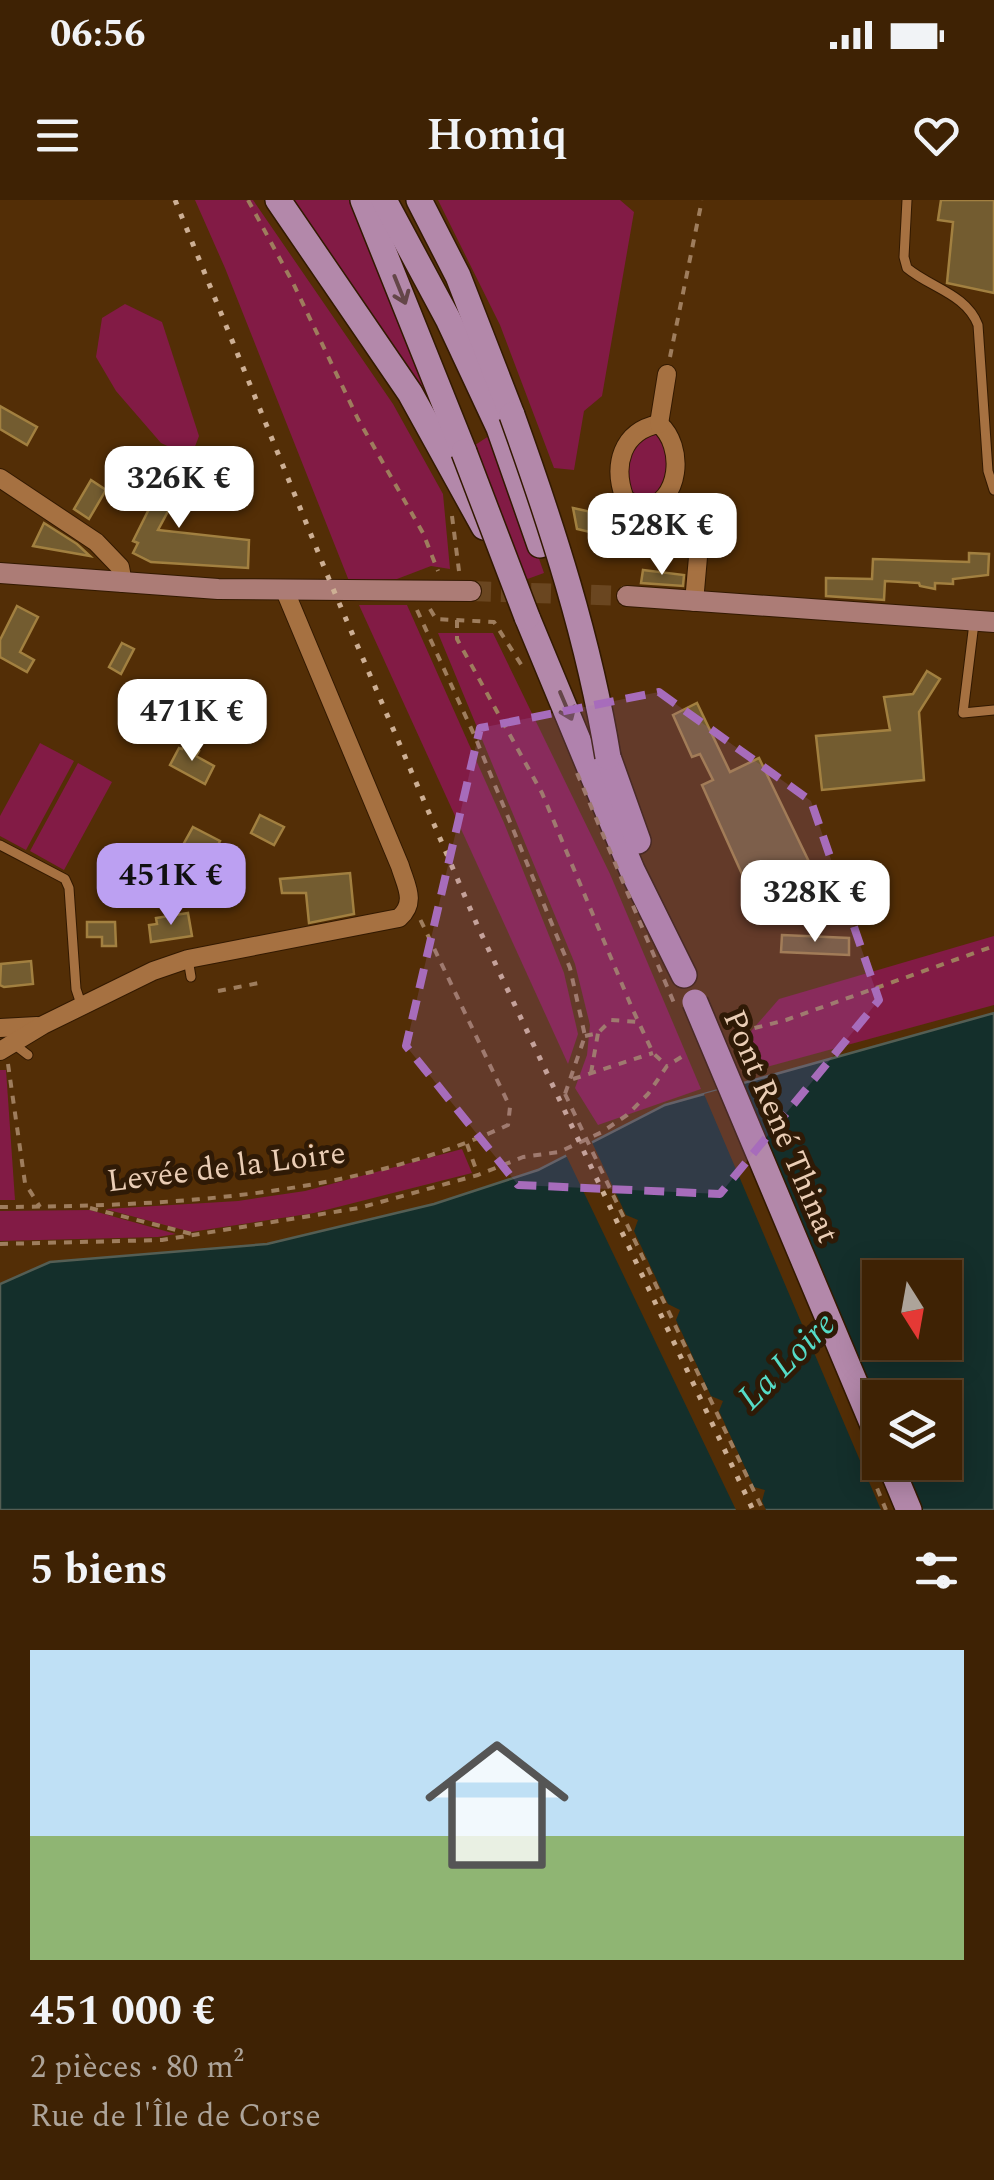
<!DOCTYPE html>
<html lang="fr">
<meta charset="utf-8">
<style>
body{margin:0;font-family:Spectral,serif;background:#452a0e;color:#f1f3f6;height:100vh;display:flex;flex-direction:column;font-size:38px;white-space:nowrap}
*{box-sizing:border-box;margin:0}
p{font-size:32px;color:#ada49a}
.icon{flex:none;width:55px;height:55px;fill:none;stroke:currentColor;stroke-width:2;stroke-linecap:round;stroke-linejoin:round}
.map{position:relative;height:1310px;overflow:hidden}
.details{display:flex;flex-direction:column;background:#3e2204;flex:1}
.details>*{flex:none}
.needle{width:65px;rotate:169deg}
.buttons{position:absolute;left:862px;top:1060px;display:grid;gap:20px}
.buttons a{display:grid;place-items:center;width:100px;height:100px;border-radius:0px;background:#3e2204;box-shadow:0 5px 25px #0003,0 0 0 2px #573f26;font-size:50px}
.price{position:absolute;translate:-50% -85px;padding:0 22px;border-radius:20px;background:#fff;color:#222;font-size:32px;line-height:65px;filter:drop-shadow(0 2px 5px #0008)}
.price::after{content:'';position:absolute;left:50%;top:60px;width:30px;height:22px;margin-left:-15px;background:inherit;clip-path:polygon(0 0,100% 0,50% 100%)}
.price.on{background:#bca0f2;color:#111}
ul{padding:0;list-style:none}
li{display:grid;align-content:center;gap:20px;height:530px;padding:0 30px}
li span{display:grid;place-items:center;height:310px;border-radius:0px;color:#555}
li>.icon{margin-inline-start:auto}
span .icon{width:180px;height:180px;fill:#fffc;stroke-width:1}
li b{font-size:42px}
h2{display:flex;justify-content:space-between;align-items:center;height:120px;padding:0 30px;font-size:42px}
.status{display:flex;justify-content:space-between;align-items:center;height:70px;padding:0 50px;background:#3e2204;direction:ltr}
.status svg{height:28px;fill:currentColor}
header{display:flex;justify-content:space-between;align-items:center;height:130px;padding:0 30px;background:#3e2204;font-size:45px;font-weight:600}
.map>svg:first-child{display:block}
.green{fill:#821b45}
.water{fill:#142f2b;stroke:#545e54;stroke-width:2.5;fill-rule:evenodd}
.pier{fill:#532e06}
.building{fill:#735c30;stroke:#a28040;stroke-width:2.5}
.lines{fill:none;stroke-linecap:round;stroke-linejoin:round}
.secondary-tunnel{stroke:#6a4620;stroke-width:20;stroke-dasharray:20 10;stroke-linecap:butt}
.lane-casing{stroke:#321900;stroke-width:11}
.street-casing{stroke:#321900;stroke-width:20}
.secondary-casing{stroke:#321900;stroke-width:22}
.primary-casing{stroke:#321900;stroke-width:28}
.path{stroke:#9e7d5d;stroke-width:4;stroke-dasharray:8 8;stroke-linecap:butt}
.lane{stroke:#a67141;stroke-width:9}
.street{stroke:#a67141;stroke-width:18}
.secondary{stroke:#ac7c76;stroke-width:20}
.primary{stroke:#b388aa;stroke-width:25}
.rail{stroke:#cdaf94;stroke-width:5;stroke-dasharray:5 10;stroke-linecap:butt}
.primary-bridge-casing{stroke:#321900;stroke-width:28;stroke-linecap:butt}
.path-bridge{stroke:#9e7d5d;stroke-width:4;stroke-dasharray:8 8;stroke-linecap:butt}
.primary-bridge{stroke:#b388aa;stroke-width:25}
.oneway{stroke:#644648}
.marked{fill:#a76cbb;fill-opacity:0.2;stroke:#a76cbb;stroke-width:8;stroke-dasharray:20 12;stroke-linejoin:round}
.labels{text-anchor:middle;stroke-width:10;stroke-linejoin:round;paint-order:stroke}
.street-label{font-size:32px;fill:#eacdb5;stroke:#2f1a06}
.water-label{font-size:35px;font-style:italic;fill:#55dbc7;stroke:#2f1a06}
</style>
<div class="status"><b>06:56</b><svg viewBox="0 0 49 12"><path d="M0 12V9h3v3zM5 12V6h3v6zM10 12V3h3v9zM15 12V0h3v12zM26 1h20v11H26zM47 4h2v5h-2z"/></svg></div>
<header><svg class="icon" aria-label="menu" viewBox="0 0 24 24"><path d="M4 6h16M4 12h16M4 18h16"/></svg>Homiq<svg class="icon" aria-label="heart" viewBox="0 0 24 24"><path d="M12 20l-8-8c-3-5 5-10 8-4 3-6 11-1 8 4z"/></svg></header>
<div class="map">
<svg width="994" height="1310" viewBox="0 0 994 1310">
<rect width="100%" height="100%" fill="#532e06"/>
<g class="green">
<polygon points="195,0 253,0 393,204 443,294 450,369 431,366 397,379 349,381 225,68"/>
<polygon points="287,0 351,0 442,230"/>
<polygon points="438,0 620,0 634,12 602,196 584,211 574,270 554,268 500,125"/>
<polygon points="125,104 162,122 199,236 191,257 161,243 116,191 96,157 102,118"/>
<polygon points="495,232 544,373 522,381 469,249"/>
<path d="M658 232C674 263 672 274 650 302 613 290 627 262 639 236Z"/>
<polygon points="359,405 407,405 504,623 564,773 578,834 568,864"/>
<polygon points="438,433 493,433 610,674 701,889 598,925 575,888 587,855 590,825 575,764"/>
<polygon points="40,543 74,561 26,650 0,636 0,616"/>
<polygon points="78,563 112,582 64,670 30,651"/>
<polygon points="994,736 994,805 759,869 746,837 779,799"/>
<polygon points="0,870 6,870 15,1000 0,1000"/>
<polygon points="462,949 472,973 314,1013 191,1032 105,1009 238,1001 305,991"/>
<polygon points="90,1010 176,1034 158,1037 0,1041 0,1011"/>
</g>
<path class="water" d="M994 813V1310H0V1084L50 1062 267 1044 434 1004 538 970 665 905ZM880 1078H945V1142H880ZM880 1198H945V1262H880Z"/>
<g class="pier">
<polygon points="740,884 880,1216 880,1262 919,1310 881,1310 704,894"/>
<polygon points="590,938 626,1015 638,1020 634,1031 668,1104 680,1110 676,1120 711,1196 723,1201 719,1211 754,1287 765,1290 762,1301 766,1310 736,1310 564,951"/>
</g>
<g class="building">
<polygon points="941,0 994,0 994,93 947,83 953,22 938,20"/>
<polygon points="0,206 37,227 27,245 0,229"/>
<polygon points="134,260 180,289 158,330 249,340 248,368 151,362 133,353 138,343 133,341 155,297 123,277"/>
<polygon points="91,280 106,290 89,319 74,309"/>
<polygon points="573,308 647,324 649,328 643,356 600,346 603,335 577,329"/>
<polygon points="44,323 77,344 90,356 33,346"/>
<polygon points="969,353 989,354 988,375 953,379 953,384 935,383 935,389 920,386 919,383 885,381 884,400 826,396 826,378 872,379 873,359 969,362"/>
<polygon points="643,370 684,375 683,386 641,383"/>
<polygon points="17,406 38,417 20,452 34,460 27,472 0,457 0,440"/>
<polygon points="122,443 134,449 121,474 109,467"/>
<polygon points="927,471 940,479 919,512 924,580 822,590 816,536 890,530 884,497 913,494"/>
<polygon points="697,503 730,572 759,558 811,666 751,694 702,585 713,580 700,554 692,557 673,515"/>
<polygon points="185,544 199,551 196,556 214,566 205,584 170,565 179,548 182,549"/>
<polygon points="260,615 284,627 274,645 251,633"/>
<polygon points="193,627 220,641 211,659 183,645"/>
<polygon points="350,673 354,714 309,723 306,693 282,693 280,679"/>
<polygon points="188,713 192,736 151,742 149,725 157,724 156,718"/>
<polygon points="87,722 115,722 116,746 102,746 102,737 87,737"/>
<polygon points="782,735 849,738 849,755 781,752"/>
<polygon points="31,761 33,784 4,787 0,785 1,764"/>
</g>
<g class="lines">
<polyline class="secondary-tunnel" points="471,391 627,396"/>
<g class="lane-casing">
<g id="lane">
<path d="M907 0 904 57 907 68C931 88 966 94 978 125L988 271 994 290"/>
<polyline points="974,423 963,513 994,510"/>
<polyline points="0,645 65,679 69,688 76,789 82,807"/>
<polyline points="188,759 191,777"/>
<polyline points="15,845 28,855"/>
</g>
</g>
<g class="street-casing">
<g id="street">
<path d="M659 224C685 246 681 303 643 309L625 299C612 265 622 231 659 224Z"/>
<polyline points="659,224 667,174"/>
<polyline points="0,278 96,342 120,367 123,383"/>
<polyline points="655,307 659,322 695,350 698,357 694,402"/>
<polyline points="0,828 37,826"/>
<path d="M0 851 43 825 153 771 188 759 399 718C417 702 406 686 400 666L285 391"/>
</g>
</g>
<g class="secondary-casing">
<g id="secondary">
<polyline points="0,373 218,389 471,391"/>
<polyline points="627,396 994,422"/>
</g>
</g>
<g class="primary-casing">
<g id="primary">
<polyline points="278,0 410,193 484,327"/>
<polyline points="363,0 464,252"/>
<polyline points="384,0 448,119 499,228 540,345"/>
<polyline points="419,0 458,76 512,215"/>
<polyline points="527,417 632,670 684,775"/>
<polyline points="608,557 638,641"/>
<polyline points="889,1262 909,1310"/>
</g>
</g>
<g class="path">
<polyline points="248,0 293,83 358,219 423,333 438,371"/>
<polyline points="670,157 702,0"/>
<polyline points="452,316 459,371"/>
<polyline points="430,409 436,419 494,422 524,469"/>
<polyline points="417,410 476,539 570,768 585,836 565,894"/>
<polyline points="457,420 457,439 542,593 632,808 653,853 667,866"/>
<polyline points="218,791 264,782"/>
<polyline points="739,832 786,820 994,746"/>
<polyline points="585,836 598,833 611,820 639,822"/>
<polyline points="8,864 25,983 40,1007"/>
<polyline points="591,873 598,833"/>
<polyline points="573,879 653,853"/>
<polyline points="467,944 478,975"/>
<path d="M0 1007C170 1006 352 997 508 925L510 907 420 719"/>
<polyline points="90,1008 192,1034"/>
<polyline points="0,1044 162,1040 359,1008 478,975 523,957 559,952 602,932 627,915 648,894 667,866 683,856"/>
</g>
<use href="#lane" class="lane"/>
<use href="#street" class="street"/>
<use href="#secondary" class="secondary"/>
<use href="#primary" class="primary"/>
<polyline class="rail" points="175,0 331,384 478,727 753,1310"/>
<g class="primary-bridge-casing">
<g id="primary-bridge">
<path d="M512 215C552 326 589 440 608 557"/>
<polyline points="464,252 527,417"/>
<polyline points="695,802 880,1242"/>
</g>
</g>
<g class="path-bridge">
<polyline points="577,573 674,803"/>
<polyline points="565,894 763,1310"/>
<polyline points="865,1259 886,1310"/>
</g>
<use href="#primary-bridge" class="primary-bridge"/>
</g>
<defs><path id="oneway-shaft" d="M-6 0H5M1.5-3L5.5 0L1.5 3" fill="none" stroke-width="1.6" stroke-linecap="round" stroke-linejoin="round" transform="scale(2.5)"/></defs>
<g class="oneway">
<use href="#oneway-shaft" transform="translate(400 90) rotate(68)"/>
<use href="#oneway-shaft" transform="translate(566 506) rotate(67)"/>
</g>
<path class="marked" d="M659 492 811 601 879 800 720 994 518 985 406 846 480 528Z"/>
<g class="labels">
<g class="street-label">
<text transform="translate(782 926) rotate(67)" y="11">Pont René Thinat</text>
<text transform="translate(226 966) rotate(-7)" y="11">Levée de la Loire</text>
</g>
<g class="water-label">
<text transform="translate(786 1160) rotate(-45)" y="12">La Loire</text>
</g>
</g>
</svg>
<div class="buttons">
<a><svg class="needle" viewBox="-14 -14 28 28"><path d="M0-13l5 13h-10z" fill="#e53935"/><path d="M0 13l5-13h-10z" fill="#ada49a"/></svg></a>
<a><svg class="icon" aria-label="layers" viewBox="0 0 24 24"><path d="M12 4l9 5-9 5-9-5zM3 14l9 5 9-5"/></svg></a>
</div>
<b class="price" style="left:179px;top:331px">326K €</b>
<b class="price" style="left:662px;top:378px">528K €</b>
<b class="price" style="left:192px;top:564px">471K €</b>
<b class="price on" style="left:171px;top:728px">451K €</b>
<b class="price" style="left:815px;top:745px">328K €</b>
</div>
<section class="details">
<h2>5 biens<svg class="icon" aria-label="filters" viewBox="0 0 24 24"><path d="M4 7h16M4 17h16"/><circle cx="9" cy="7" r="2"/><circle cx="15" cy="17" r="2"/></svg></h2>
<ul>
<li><span style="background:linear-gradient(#bfe0f5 60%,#8fb573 0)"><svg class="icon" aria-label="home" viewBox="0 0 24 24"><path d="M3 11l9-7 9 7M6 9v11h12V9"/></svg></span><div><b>451 000 €</b><p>2 pièces · 80 m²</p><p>Rue de l'Île de Corse</p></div></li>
</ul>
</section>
